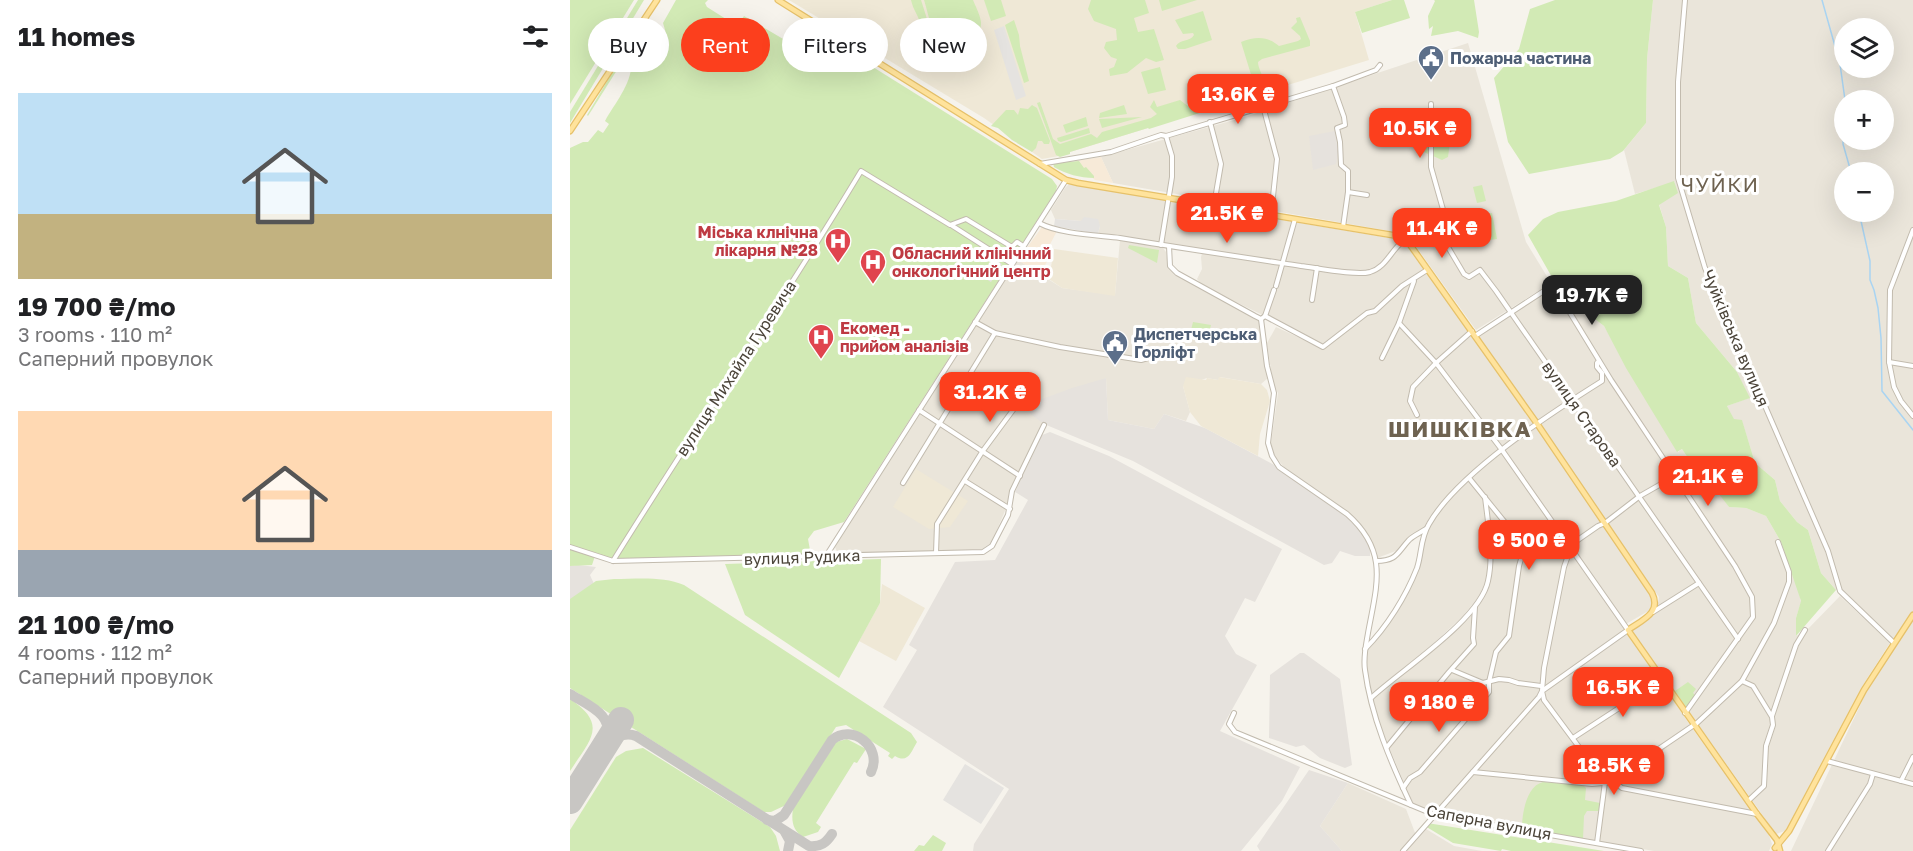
<!DOCTYPE html>
<meta charset="utf-8">
<style>
body{margin:0;font-family:"Golos Text",sans-serif;background:#f6f6f6;color:#202124;height:100vh;display:flex;flex-direction:column;font-size:22px;white-space:nowrap}
*{box-sizing:border-box;margin:0}
p{font-size:20px;color:#757577}
.icon{flex:none;width:33px;height:33px;fill:none;stroke:currentColor;stroke-width:2;stroke-linecap:round;stroke-linejoin:round}
.map{position:relative;flex:1;overflow:hidden}
.drawer{display:flex;flex-direction:column;background:#fff;width:570px}
.drawer>*{flex:none}
.guide{position:absolute;left:18px;top:18px;width:570px;height:54px;display:flex;gap:12px}
.controls{position:absolute;left:1264px;top:18px;display:grid;gap:12px}
.controls a{display:grid;place-items:center;width:60px;height:60px;border-radius:50%;background:#fff;box-shadow:0 6px 24px #0002;font-size:30px}
.price{position:absolute;translate:-50% -51px;padding:0 14px;border-radius:12px;background:#fc3f1d;color:#fff;font-size:20px;line-height:39px;filter:drop-shadow(0 2px 3px #0008)}
.price::after{content:'';position:absolute;left:50%;top:36px;width:18px;height:14px;margin-left:-9px;background:inherit;clip-path:polygon(0 0,100% 0,50% 100%)}
.price.active{background:#222;color:#fff}
ul{padding:0;list-style:none}
li{display:grid;align-content:center;gap:12px;height:318px;padding:0 18px}
li span{display:grid;place-items:center;height:186px;border-radius:0px;color:#555}
li>.icon{margin-inline-start:auto}
span .icon{width:108px;height:108px;fill:#fffc;stroke-width:1}
li b{font-size:26px}
h2{display:flex;justify-content:space-between;align-items:center;height:72px;padding:0 18px;font-size:26px}
.tag{padding:0 21px;border-radius:27px;background:#fff;box-shadow:0 6px 24px #0002;font-size:21px;line-height:54px}
.tag.active{background:#fc3f1d;color:#fff}
main{display:flex;flex:1;min-height:0}
.map>svg:first-child{display:block}
.residential{fill:#eae5da;fill-rule:evenodd}
.commercial{fill:#f7ead8}
.industrial{fill:#e6e2dd}
.education{fill:#efe8d6}
.green{fill:#d2eab5}
.parking{fill:#e5e3e0}
.lines{fill:none;stroke-linecap:round;stroke-linejoin:round}
.stream{stroke:#a9d4f2;stroke-width:1.5}
.taxiway{stroke:#c8c6c3;stroke-width:10}
.runway{stroke:#c8c6c3;stroke-width:26}
.minor-casing{stroke:#c2bbae;stroke-width:6}
.major-casing{stroke:#e6c16a;stroke-width:7}
.minor{stroke:#fff;stroke-width:4}
.major{stroke:#ffe39c;stroke-width:4.5}
.labels{text-anchor:middle;stroke-width:6;stroke-linejoin:round;paint-order:stroke}
.service-label{font-size:16px;font-weight:bold;fill:#4e5e75;stroke:#fff;text-anchor:start}
.health-label{font-size:16px;font-weight:bold;fill:#be3a42;stroke:#fff;text-anchor:start}
.street-label{font-size:16px;fill:#4b4439;stroke:#fff}
.quarter-label{font-size:20px;letter-spacing:1.5px;fill:#6e6250;stroke:#fff}
.district-label{font-size:22px;font-weight:bold;letter-spacing:1.5px;fill:#6e6250;stroke:#fff}
</style>
<main>
<section class="drawer">
<h2>11 homes<svg class="icon" aria-label="filters" viewBox="0 0 24 24"><path d="M4 7h16M4 17h16"/><circle cx="9" cy="7" r="2"/><circle cx="15" cy="17" r="2"/></svg></h2>
<ul>
<li><span style="background:linear-gradient(#bfe0f5 65%,#c2b280 0)"><svg class="icon" aria-label="home" viewBox="0 0 24 24"><path d="M3 11l9-7 9 7M6 9v11h12V9"/></svg></span><div><b>19 700 ₴/mo</b><p>3 rooms · 110 m²</p><p>Саперний провулок</p></div></li>
<li><span style="background:linear-gradient(#ffd9b3 75%,#9aa5b1 0)"><svg class="icon" aria-label="home" viewBox="0 0 24 24"><path d="M3 11l9-7 9 7M6 9v11h12V9"/></svg></span><div><b>21 100 ₴/mo</b><p>4 rooms · 112 m²</p><p>Саперний провулок</p></div></li>
</ul>
</section>
<div class="map">
<svg width="1343" height="851" viewBox="0 0 1343 851">
<rect width="100%" height="100%" fill="#f6f3ec"/>
<g class="residential">
<path d="M1083 0H1343V851H1221L1296 693 1326 645 1271 590H1266L1251 573 1238 530 1227 522 1210 501 1205 480 1185 463 1172 421 1164 420 1157 406 1179 398 1167 372 1126 323 1118 278 1098 266 1096 227 1089 204 1105 182 1065 194 1054 150 1076 123 1077 59ZM1275 28H1314V68H1275ZM1275 100H1314V140H1275ZM1275 172H1314V212H1275Z"/>
<polygon points="898,43 956,242 981,283 906,330 837,234 543,183 531,157 675,117"/>
<polygon points="499,184 831,240 838,246 965,425 898,477 914,498 918,556 917,578 910,595 893,616 864,643 802,696 796,666 797,650 831,603 850,566 852,545 859,528 855,527 841,534 831,549 807,558 799,536 789,523 714,467 704,455 701,443 708,393 703,384 697,343 706,327 754,349 757,346 633,286 627,279 632,269 631,257 633,250 528,234 530,226 512,221 485,219 481,210 495,188"/>
<polygon points="550,240 593,248 596,252 598,265 603,272 689,320 698,378 691,384 650,377 648,380 637,378 613,386 620,412 616,421 594,414 584,429 538,420 536,378 474,424 439,492 437,506 422,542 412,549 268,554 265,547 448,260 492,288 545,295"/>
<polygon points="982,288 996,309 1009,307 1034,326 1108,452 1112,449 1118,458 1133,470 1144,482 1159,507 1176,508 1196,516 1211,542 1227,584 1231,602 1226,618 1226,636 1236,631 1270,596 1320,643 1291,688 1215,831 1206,834 1061,630 1086,613 1089,597 908,337"/>
<polygon points="967,427 1082,596 1080,610 1056,624 1055,628 1120,725 1199,835 1202,844 1199,851 1084,851 875,815 843,804 810,726 803,698 859,653 898,616 912,600 919,584 921,550 917,497 901,478 931,453"/>
<polygon points="778,783 836,809 847,838 856,829 884,846 912,851 772,851 750,826"/>
</g>
<g class="commercial">
<polygon points="531,157 543,183 525,180 511,168 506,161"/>
<polygon points="472,227 487,231 476,252 479,258 470,274 448,260"/>
</g>
<g class="industrial">
<polygon points="765,131 768,152 766,164 743,170 739,136"/>
<polygon points="536,378 538,420 584,429 594,414 635,428 708,467 776,514 794,532 800,547 800,556 785,556 770,551 762,563 754,565 563,461 474,424 459,413 456,405 502,388"/>
<polygon points="480,432 539,456 712,549 685,602 675,598 655,636 666,654 687,665 650,731 730,767 712,801 671,851 403,851 404,844 439,789 313,707 347,650 339,645 385,562 425,560 458,500 445,492 472,435"/>
<polygon points="8,565 26,567 20,575 32,602 0,640 0,566"/>
<polygon points="730,653 734,653 770,679 782,765 775,768 750,758 734,745 726,747 699,738 700,675"/>
<polygon points="739,770 778,783 750,826 772,851 690,851 687,846"/>
</g>
<g class="education">
<polygon points="219,0 822,0 785,12 799,60 500,152 500,154 472,159 414,118"/>
<polygon points="484,249 548,258 545,296 492,288 479,279"/>
<polygon points="616,377 636,380 637,378 648,380 649,377 691,384 697,390 700,401 690,434 688,456 631,426 620,412 613,386"/>
<polygon points="346,469 398,501 380,527 359,529 323,507"/>
<polygon points="312,584 355,608 326,661 289,641 310,603"/>
</g>
<g class="green">
<polygon points="0,0 64,0 0,104"/>
<polygon points="68,0 74,0 0,123 0,112"/>
<path d="M106 0H138L135 3 137 7 167 26 174 16 230 49 236 40 227 30 231 22 482 179 487 186 486 191 274 522 244 531 238 539 240 550 247 552V554L46 560 25 556 22 565 0 566V148L13 142H18L28 130 33 133 39 124 35 121C45 103 64 81 61 60L66 53 73 50 86 53 96 50 99 44 93 23Z"/>
<path d="M341 0H351L357 19V27L354 28 351 26C349 16 343 10 341 0Z"/>
<path d="M354 0H403C406 7 410 15 411 22 412 43 383 53 370 39 360 29 358 12 354 0Z"/>
<polygon points="414,0 431,0 436,16 421,21"/>
<polygon points="521,0 575,0 579,13 564,18 568,32 584,29 594,60 586,62 576,58 557,73 540,76 539,69 544,67 547,59 541,57 534,48 536,42 547,40 546,29 524,21 518,9"/>
<polygon points="589,0 627,0 592,11"/>
<polygon points="822,0 834,0 840,18 792,33 785,12"/>
<polygon points="864,0 904,0 909,32 908,38 888,31 861,36 863,26 859,29 858,16 865,1"/>
<polygon points="985,0 1083,0 1077,59 1076,123 1053,151 1040,159 959,174 938,142 924,78 949,49 960,9"/>
<path d="M633 11 642 40 615 49H608L606 46C610 39 620 42 624 35L623 33 613 34 605 20Z"/>
<path d="M730 17 740 41V46L692 59 688 62C688 69 694 76 693 83L688 84 683 81 671 42C686 36 697 36 709 46L728 41 731 39 730 36 721 28 727 22 726 18Z"/>
<polygon points="444,20 449,35 450,46 459,81 454,83 435,25"/>
<polygon points="51,58 54,59 18,116 17,115"/>
<polygon points="590,67 596,90 578,94 571,72"/>
<polygon points="685,88 696,92 579,129 578,128 500,152 500,154 490,157 486,155 467,103 470,102 483,139 490,144 521,134 527,138 532,132 581,118 587,114 580,107 584,100 587,107 610,100 619,107"/>
<polygon points="462,105 467,108 480,141 479,144 474,144 472,141 468,141 466,148 462,152 442,140 428,128 421,126 436,110 444,110 448,115 450,108 458,109"/>
<polygon points="554,105 557,114 529,118 530,113"/>
<polygon points="516,117 518,126 496,133 493,125"/>
<polygon points="572,117 532,128 529,119"/>
<polygon points="863,124 875,124 880,142 878,157 872,160 863,156"/>
<polygon points="859,127 858,154 843,146 814,141"/>
<polygon points="519,128 520,133 491,142 488,141 487,138"/>
<path d="M509 161 514 168 516 167 524 176V178C510 178 496 174 484 167L483 163Z"/>
<polygon points="1104,181 1108,193 1089,205 1096,227 1098,266 1118,278 1126,323 1167,372 1180,398 1157,406 1164,419 1172,420 1185,463 1205,480 1210,501 1227,522 1238,530 1251,573 1266,590 1226,636 1226,618 1231,601 1211,542 1196,516 1176,508 1159,507 1145,489 1144,482 1133,470 1118,476 1109,465 1118,458 1112,449 1107,452 1056,368 1034,326 1009,307 1000,309 958,235 973,219 988,212 1046,201"/>
<polygon points="912,185 916,201 907,203 903,187"/>
<polygon points="922,213 927,239 912,241 908,216"/>
<polygon points="559,245 589,250 587,263 558,248"/>
<polygon points="623,322 641,325 639,333 621,330"/>
<polygon points="311,559 310,603 269,678 175,615 155,564"/>
<path d="M44 579C67 579 93 576 114 585L341 733 347 742C341 752 338 764 325 756L322 759 318 756 320 753 276 725 266 727 216 805 201 812H194L0 688V599L26 581Z"/>
<polygon points="1118,682 1126,689 1123,693 1125,695 1116,707 1105,691"/>
<path d="M0 699C39 725 20 740 0 771Z"/>
<path d="M277 739 296 749 287 763 284 762 246 823 251 827 248 832 233 837C223 831 221 821 223 809L266 742Z"/>
<polygon points="73,748 200,827 206,836 210,851 0,851 0,830 46,757 56,751"/>
<path d="M973 782 1012 784 1016 788 1015 800 1030 803 1029 811H1017L1014 816 1013 839 952 829C952 814 956 786 973 782Z"/>
<polygon points="857,823 1034,851 941,851 932,849 931,851 883,843 855,826"/>
<polygon points="363,835 376,843 372,851 344,851 349,845 354,846"/>
</g>
<g class="parking">
<polygon points="434,26 456,96 446,100 424,30"/>
<polygon points="514,217 528,219 530,226 528,234 484,226 485,219 511,221"/>
<polygon points="424,259 432,264 421,282 413,277"/>
<polygon points="395,764 434,788 411,824 373,800"/>
</g>
<g class="lines">
<g class="stream">
<polyline points="1252,0 1270,64 1275,100 1273,144 1281,172"/>
<polyline points="1289,212 1300,261 1300,280 1304,290 1308,308 1311,338 1312,391 1343,430"/>
</g>
<g class="taxiway">
<path d="M0 694C21 707 44 714 37 743"/>
<path d="M37 743C45 737 56 732 66 736L239 846C251 847 256 843 262 834"/>
<path d="M197 820 205 821 214 815 262 740C282 723 313 747 301 772"/>
<polyline points="215,832 220,841 218,851"/>
</g>
<polyline class="runway" points="0,801 51,720"/>
<g class="minor-casing">
<g id="minor">
<polyline points="1115,0 1108,82 1108,178 1135,268 1258,551 1270,591 1324,643"/>
<polyline points="763,86 774,117 775,125 767,128 770,142 771,165 778,171 778,192 773,227"/>
<polyline points="693,106 707,159 701,215"/>
<polyline points="640,122 651,164 644,205"/>
<polyline points="470,164 541,152 591,135 596,136 763,86 806,70 810,65"/>
<polyline points="778,192 797,195"/>
<path d="M469 223C490 234 525 235 550 238 610 248 671 257 731 266 747 268 786 276 800 272 816 267 820 252 832 242 845 232 865 227 874 213L861 167V104"/>
<polyline points="861,224 867,235 875,242 894,274 899,277 910,270 926,291 1168,639"/>
<polyline points="381,225 442,264"/>
<polyline points="1343,230 1320,290 1319,362 1324,387 1331,401 1343,416"/>
<polyline points="591,245 602,177 602,156 596,136"/>
<polyline points="599,246 600,266 607,273 685,316 691,319 695,316 753,347 797,313 805,311 832,286 857,270"/>
<polyline points="706,286 725,219"/>
<polyline points="742,300 747,268"/>
<polyline points="695,316 704,290"/>
<path d="M691 319 697 366 704 393 698 443 702 456 709 467 777 514C819 551 807 584 798 633 796 645 793 657 795 670 801 716 821 763 841 805"/>
<polyline points="405,322 425,333 490,347 571,360 578,358"/>
<polyline points="829,323 866,363 932,450 1058,630 972,691 974,700 1035,782 1027,843"/>
<polyline points="905,336 983,285 1041,380 1165,566 1182,597 1183,617 1115,713"/>
<polyline points="812,358 829,323 844,281"/>
<polyline points="1319,362 1343,366"/>
<polyline points="349,410 450,476"/>
<polyline points="847,415 840,401 843,387 866,363 902,331"/>
<polyline points="395,481 440,509"/>
<polyline points="333,483 425,333"/>
<polyline points="0,547 43,561 413,552 422,546 438,515 442,491 474,425"/>
<path d="M953 552C969 557 986 558 1001 549"/>
<polyline points="366,553 367,524 412,452 446,406"/>
<polyline points="256,556 496,180"/>
<path d="M43 561C124 430 212 303 291 171L380 225 396 219 442 247 447 242 453 246"/>
<path d="M806 561C827 561 827 553 839 540 844 535 850 533 856 529"/>
<polyline points="1083,612 1129,583"/>
<path d="M795 649C817 627 836 596 847 568 852 553 850 539 859 524 888 473 981 413 1032 381V373L1027 367V363L1029 361"/>
<polyline points="882,670 913,683 929,679 939,680 948,683 971,686"/>
<polyline points="1172,681 1183,686 1202,717 1203,725 1196,746 1194,786 1178,801"/>
<path d="M801 698C831 670 910 620 918 581 924 554 918 524 915 497"/>
<polyline points="664,713 659,724 665,732 865,815 1071,851"/>
<polyline points="1202,716 1226,645 1235,630"/>
<polyline points="1003,738 1092,680"/>
<polyline points="817,747 879,672 904,644 903,638 905,607"/>
<polyline points="1257,761 1343,784"/>
<polyline points="903,772 1022,784 1044,782 1052,788 1187,814"/>
<polyline points="1331,781 1343,757"/>
<polyline points="1044,782 1049,776 1127,723 1172,681 1204,623 1219,582 1219,572 1208,542"/>
<polyline points="833,788 840,778 850,772 919,692 919,682 926,652 939,636 949,566 953,552 950,541 899,478"/>
<polyline points="833,851 969,697 972,691 974,668 994,567 1002,544 1028,526 1035,523 1070,496 1105,476"/>
<polyline points="1258,851 1300,784 1303,774"/>
</g>
</g>
<g class="major-casing">
<g id="major">
<path d="M208 0 496 180 508 183 822 235 836 239 968 425 1082 593C1092 613 1072 620 1058 630L1187 814 1207 840 1210 851"/>
<polyline points="0,131 87,0"/>
<polyline points="1205,848 1219,831 1294,690 1343,615"/>
</g>
</g>
<use href="#minor" class="minor"/>
<use href="#major" class="major"/>
</g>
<defs>
<g id="civic-pin" transform="scale(1.35)"><path d="M0 17L-7.5 6A9.5 9.5 0 1 1 7.5 6Z" fill="#5c6f8a" stroke="#fff"/><path d="M-.6-6.5H3V-4.5H.6V-3L4-1V1h2V6H-6V1h2V-1L-.6-3ZM-1.2 2.5V6h2.4V2.5Z" fill="#fff"/></g>
<g id="hospital-pin" transform="scale(1.35)"><path d="M0 17L-7.5 6A9.5 9.5 0 1 1 7.5 6Z" fill="#e0444e" stroke="#fff"/><path d="M-5-5h3v3.5h4V-5h3V5h-3V1.5h-4V5h-3Z" fill="#fff"/></g>
</defs>
<g fill-rule="evenodd">
<use href="#civic-pin" x="861" y="58"/>
<use href="#hospital-pin" x="268" y="241"/>
<use href="#hospital-pin" x="303" y="262"/>
<use href="#hospital-pin" x="251" y="337"/>
<use href="#civic-pin" x="545" y="343"/>
</g>
<g class="labels">
<g class="service-label">
<text x="880" y="64">Пожарна частина</text>
<text x="564" y="340">Диспетчерська<tspan x="564" dy="18">Горліфт</tspan></text>
</g>
<g class="health-label">
<text x="248" y="238" text-anchor="end">Міська клнічна<tspan x="248" dy="18">лікарня №28</tspan></text>
<text x="322" y="259">Обласний клінічний<tspan x="322" dy="18">онкологічний центр</tspan></text>
<text x="270" y="334">Екомед -<tspan x="270" dy="18">прийом аналізів</tspan></text>
</g>
<g class="street-label">
<text transform="translate(1166 338) rotate(67)" y="6">Чуйківська вулиця</text>
<text transform="translate(166 368) rotate(-57)" y="6">вулиця Михайла Гуревича</text>
<text transform="translate(1012 414) rotate(55)" y="6">вулиця Старова</text>
<text transform="translate(232 557) rotate(-2)" y="6">вулиця Рудика</text>
<text transform="translate(919 822) rotate(11)" y="6">Саперна вулиця</text>
</g>
<g class="quarter-label">
<text x="1150" y="192">ЧУЙКИ</text>
</g>
<g class="district-label">
<text x="890" y="437">ШИШКІВКА</text>
</g>
</g>
</svg>
<div class="controls">
<a><svg class="icon" aria-label="layers" viewBox="0 0 24 24"><path d="M12 4l9 5-9 5-9-5zM3 14l9 5 9-5"/></svg></a>
<a>+</a>
<a>−</a>
</div>
<b class="price" style="left:668px;top:125px">13.6K ₴</b>
<b class="price" style="left:850px;top:159px">10.5K ₴</b>
<b class="price" style="left:657px;top:244px">21.5K ₴</b>
<b class="price" style="left:872px;top:259px">11.4K ₴</b>
<b class="price active" style="left:1022px;top:326px">19.7K ₴</b>
<b class="price" style="left:420px;top:423px">31.2K ₴</b>
<b class="price" style="left:1138px;top:507px">21.1K ₴</b>
<b class="price" style="left:959px;top:571px">9 500 ₴</b>
<b class="price" style="left:1053px;top:718px">16.5K ₴</b>
<b class="price" style="left:869px;top:733px">9 180 ₴</b>
<b class="price" style="left:1044px;top:796px">18.5K ₴</b>
<div class="guide">
<a class="tag">Buy</a>
<a class="tag active">Rent</a>
<a class="tag">Filters</a>
<a class="tag">New</a>
</div>
</div>
</main>
